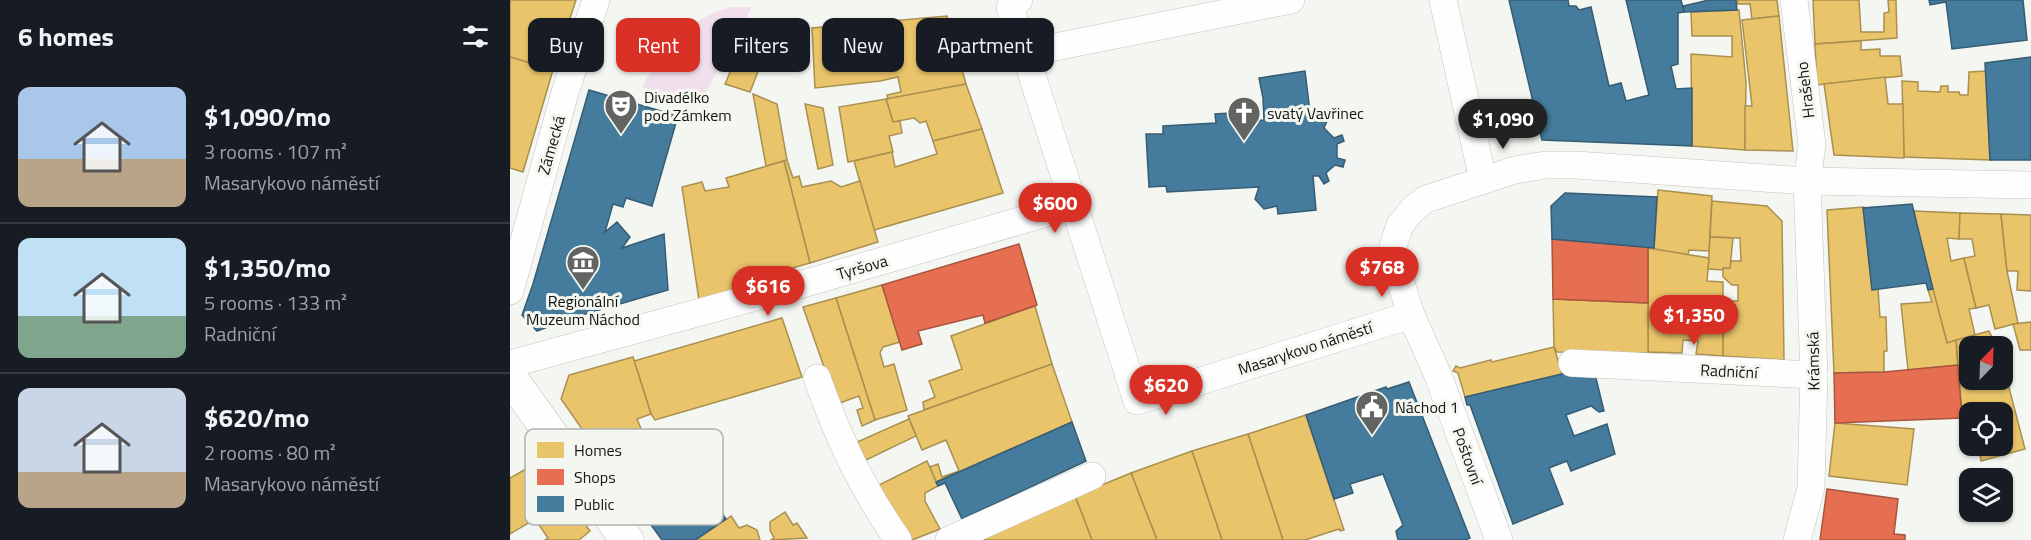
<!DOCTYPE html>
<meta charset="utf-8">
<style>
body{margin:0;font-family:"Titillium Web",sans-serif;background:#242831;color:#f1f3f6;height:100vh;display:flex;flex-direction:column;font-size:22px;white-space:nowrap}
*{box-sizing:border-box;margin:0}
p{font-size:20px;color:#9ea1a6}
.icon{flex:none;width:33px;height:33px;fill:none;stroke:currentColor;stroke-width:2;stroke-linecap:round;stroke-linejoin:round}
.map{position:relative;flex:1;overflow:hidden}
.drawer{display:flex;flex-direction:column;background:#171b24;width:510px}
.drawer>*{flex:none}
.guide{position:absolute;left:18px;top:18px;width:570px;height:54px;display:flex;gap:12px}
.needle{width:39px;rotate:23deg}
.fabs{position:absolute;left:1449px;top:336px;display:grid;gap:12px}
.fabs a{display:grid;place-items:center;width:54px;height:54px;border-radius:12px;background:#171b24;box-shadow:0 2px 4px #0004;font-size:30px}
.price{position:absolute;translate:-50% -51px;padding:0 14px;border-radius:21px;background:#d93025;color:#fff;font-size:20px;line-height:39px;filter:drop-shadow(0 2px 3px #0008)}
.price::after{content:'';position:absolute;left:50%;top:36px;width:18px;height:14px;margin-left:-9px;background:inherit;clip-path:polygon(0 0,100% 0,50% 100%)}
.price.selected{background:#222;color:#fff}
ul{padding:0;list-style:none}
li{display:flex;align-items:center;gap:18px;height:150px;padding:0 18px}
li+li{border-top:2px solid #363941}
li span{display:grid;place-items:center;flex:none;width:168px;height:120px;border-radius:12px;color:#555}
li>.icon{margin-inline-start:auto}
span .icon{width:72px;height:72px;fill:#fffc;stroke-width:1}
li b{font-size:26px}
h2{display:flex;justify-content:space-between;align-items:center;height:72px;padding:0 18px;font-size:26px}
.pill{padding:0 21px;border-radius:12px;background:#171b24;box-shadow:0 2px 4px #0004;font-size:21px;line-height:54px}
.pill.selected{background:#d93025;color:#fff}
main{display:flex;flex:1;min-height:0}
.map>svg:first-child{display:block}
.green{fill:#f1e0ec}
.homes{fill:#e9c46a;stroke:#a99050;stroke-width:1.5}
.shops{fill:#e76f51;stroke:#a8543e;stroke-width:1.5}
.public{fill:#457b9d;stroke:#365c74;stroke-width:1.5}
.lines{fill:none;stroke-linecap:round;stroke-linejoin:round}
.street-casing{stroke:#c4c5c2;stroke-width:28}
.secondary-casing{stroke:#c4c5c2;stroke-width:34}
.street{stroke:#fdfefd;stroke-width:27}
.secondary{stroke:#fdfefd;stroke-width:33}
.labels{text-anchor:middle;stroke-width:6;stroke-linejoin:round;paint-order:stroke}
.street-label{font-size:16px;fill:#141513;stroke:#f4f7f0}
.poi-label{font-size:16px;fill:#141513;stroke:#f4f7f0;text-anchor:start}
.key{fill:#f4f7f0;stroke:#b1b3ae;stroke-width:1.5}
.key-label{font-size:16px;fill:#141513}
</style>
<main>
<section class="drawer">
<h2>6 homes<svg class="icon" aria-label="filters" viewBox="0 0 24 24"><path d="M4 7h16M4 17h16"/><circle cx="9" cy="7" r="2"/><circle cx="15" cy="17" r="2"/></svg></h2>
<ul>
<li><span style="background:linear-gradient(#a9c7e8 60%,#b9a48a 0)"><svg class="icon" aria-label="home" viewBox="0 0 24 24"><path d="M3 11l9-7 9 7M6 9v11h12V9"/></svg></span><div><b>$1,090/mo</b><p>3 rooms · 107 m²</p><p>Masarykovo náměstí</p></div></li>
<li><span style="background:linear-gradient(#bfe0f5 65%,#7fa58c 0)"><svg class="icon" aria-label="home" viewBox="0 0 24 24"><path d="M3 11l9-7 9 7M6 9v11h12V9"/></svg></span><div><b>$1,350/mo</b><p>5 rooms · 133 m²</p><p>Radniční</p></div></li>
<li><span style="background:linear-gradient(#c9d6e8 70%,#b9a48a 0)"><svg class="icon" aria-label="home" viewBox="0 0 24 24"><path d="M3 11l9-7 9 7M6 9v11h12V9"/></svg></span><div><b>$620/mo</b><p>2 rooms · 80 m²</p><p>Masarykovo náměstí</p></div></li>
</ul>
</section>
<div class="map">
<svg width="1521" height="540" viewBox="0 0 1521 540">
<rect width="100%" height="100%" fill="#f4f6f1"/>
<path class="green" d="M222 7H242L218 51 209 55 206 61 207 72 193 98 178 100 132 87C153 48 177 19 222 7Z"/>
<g class="homes">
<polygon points="0,0 66,0 43,70 0,57"/>
<polygon points="1227,0 1267,0 1269,16 1242,19 1240,4 1228,4"/>
<polygon points="1303,0 1349,0 1351,32 1374,32 1374,13 1379,12 1378,0 1386,0 1387,38 1305,44"/>
<polygon points="1229,10 1236,82 1235,150 1182,146 1181,54 1222,57 1222,36 1182,36 1181,12"/>
<polygon points="437,16 456,84 378,99 377,95 391,92 388,77 370,81 305,88 302,28"/>
<polygon points="1269,16 1283,151 1235,150 1235,106 1242,106 1232,20"/>
<polygon points="240,25 263,33 240,92 215,84"/>
<polygon points="1351,41 1351,50 1370,49 1370,56 1390,56 1392,76 1307,85 1305,44"/>
<polygon points="0,57 43,70 13,172 0,168"/>
<polygon points="1476,71 1480,160 1394,157 1392,81 1408,82 1408,91 1430,92 1431,86 1438,86 1438,92 1449,92 1450,95 1458,95 1459,72"/>
<polygon points="1375,77 1378,104 1393,104 1394,158 1324,155 1314,84"/>
<polygon points="456,84 472,129 423,141 416,121 410,123 404,118 383,122 376,99"/>
<polygon points="243,94 267,104 277,160 256,166"/>
<polygon points="376,99 383,122 390,121 392,133 379,136 383,152 338,162 329,107"/>
<polygon points="295,104 313,108 323,165 308,169"/>
<polygon points="472,129 493,193 364,230 344,161 382,152 385,167 427,154 423,141"/>
<polygon points="277,160 283,178 289,176 292,187 321,181 331,187 350,181 368,242 300,263 274,161"/>
<polygon points="274,161 300,263 226,284 218,294 189,300 172,187 192,182 195,191 219,187 216,178"/>
<polygon points="1148,190 1202,196 1199,251 1179,250 1178,255 1144,249"/>
<polygon points="1202,201 1257,206 1272,221 1274,360 1213,356 1213,309 1222,301 1228,301 1228,285 1222,285 1213,277 1213,268 1220,268 1221,261 1231,261 1230,238 1200,237"/>
<polygon points="1354,207 1362,290 1368,289 1370,317 1376,317 1377,351 1374,351 1374,372 1324,373 1317,210"/>
<polygon points="1404,211 1450,213 1449,239 1437,238 1441,261 1454,258 1466,308 1459,309 1465,335 1437,343 1409,238"/>
<polygon points="1450,213 1491,214 1497,271 1508,323 1485,329 1479,305 1466,308 1454,258 1465,256 1462,239 1449,239"/>
<polygon points="1491,214 1521,215 1521,291 1507,290 1508,271 1497,271"/>
<polygon points="1200,237 1223,238 1220,268 1213,268 1213,270 1198,269"/>
<polygon points="1138,248 1199,258 1197,281 1213,282 1213,356 1186,354 1188,341 1173,340 1172,353 1138,352"/>
<polygon points="372,285 390,342 373,347 370,353 374,367 384,364 397,410 365,420 326,298"/>
<polygon points="1423,289 1437,343 1446,340 1448,365 1398,370 1391,304 1422,302 1418,290"/>
<polygon points="326,298 365,420 352,426 347,410 353,408 349,396 327,404 293,307"/>
<polygon points="1043,299 1138,303 1138,352 1145,353 1047,352 1044,347"/>
<polygon points="525,306 542,364 414,410 413,402 425,397 419,381 452,369 441,336"/>
<polygon points="272,318 292,377 145,420 141,414 124,361"/>
<polygon points="1521,322 1521,350 1510,350 1503,324"/>
<polygon points="1479,331 1486,346 1460,346 1460,380 1492,380 1492,361 1515,449 1471,461 1469,450 1463,451 1462,446 1492,446 1492,412 1460,412 1460,435 1455,417 1452,417 1446,340"/>
<polygon points="1044,347 1052,374 955,397 948,373 943,371 946,366 950,368 981,360 982,362"/>
<polygon points="123,357 141,414 127,419 132,431 93,459 51,399 59,375"/>
<polygon points="542,364 562,422 426,482 420,467 428,464 432,477 449,471 436,440 412,450 398,416"/>
<polygon points="796,415 834,530 830,531 829,529 795,540 773,540 738,434"/>
<polygon points="399,419 406,436 356,460 347,442"/>
<polygon points="1325,423 1404,429 1397,485 1319,476"/>
<polygon points="738,434 773,540 712,540 682,451"/>
<polygon points="682,451 712,540 647,540 621,473"/>
<polygon points="417,461 428,486 415,493 415,501 430,529 402,540 369,485"/>
<polygon points="28,462 80,531 69,540 35,540 38,538 25,519 0,534 0,478"/>
<polygon points="621,473 647,540 582,540 565,496"/>
<polygon points="565,496 582,540 475,540 472,534"/>
<polygon points="275,512 283,525 287,523 297,538 261,540 264,538 260,530 260,522"/>
<polygon points="221,516 229,528 237,525 247,530 250,540 186,540"/>
</g>
<g class="shops">
<polygon points="1042,239 1138,247 1138,303 1043,299"/>
<polygon points="509,244 527,305 475,323 473,315 408,331 412,344 392,350 372,285"/>
<polygon points="1448,365 1452,418 1325,423 1324,373 1374,372"/>
<polygon points="1317,489 1388,499 1384,534 1395,535 1395,540 1310,540"/>
</g>
<g class="public">
<polygon points="999,0 1058,0 1059,6 1066,6 1069,10 1081,7 1099,86 1111,83 1116,101 1139,95 1116,0 1171,0 1174,12 1168,13 1168,64 1161,66 1166,89 1182,88 1182,146 1032,140"/>
<polygon points="1199,0 1226,0 1227,10 1174,12 1173,6"/>
<polygon points="1419,0 1513,0 1517,40 1442,49 1436,2 1420,5"/>
<polygon points="1521,57 1521,160 1480,160 1475,63"/>
<polygon points="795,71 800,112 817,121 814,128 824,138 832,135 834,141 827,144 827,158 835,160 833,167 825,165 816,173 819,181 814,184 809,176 803,176 806,210 768,214 767,206 754,209 745,199 749,187 657,192 656,186 639,187 636,134 653,134 653,126 706,123 705,114 737,112 738,121 754,120 753,98 749,78"/>
<polygon points="79,90 168,116 142,206 116,198 113,207 103,204 95,232 107,222 120,237 112,248 154,234 158,290 58,319 27,331 12,315 23,284"/>
<polygon points="1055,193 1147,197 1144,248 1042,239 1041,206"/>
<polygon points="1402,204 1423,289 1418,290 1416,283 1362,290 1353,208"/>
<polygon points="1052,374 1085,374 1094,411 1089,412 1081,406 1056,415 1064,436 1097,424 1105,454 1061,471 1057,461 1039,468 1053,504 1003,524 960,405 957,405 955,397"/>
<polygon points="899,382 960,538 955,540 888,540 886,531 893,525 873,474 840,484 843,493 824,499 796,415 876,387 877,389"/>
<polygon points="562,422 576,461 452,519 435,483 428,486 426,482"/>
<polygon points="172,475 184,492 193,486 216,519 185,540 152,540 125,503"/>
</g>
<g class="lines">
<g class="street-casing">
<g id="street">
<polyline points="509,0 500,7 627,401 901,315"/>
<polyline points="933,0 973,180"/>
<polyline points="1284,0 1302,145 1297,181 1304,375 1301,488 1287,540"/>
<polyline points="515,53 781,0"/>
<polyline points="0,291 56,89 86,0"/>
<polyline points="1062,363 1304,375"/>
<polyline points="0,364 279,288 564,205"/>
<path d="M307 378C329 440 351 486 388 540"/>
<polyline points="439,540 582,476"/>
<polyline points="989,540 927,373 901,315 884,261 883,246 890,225 903,209 916,199 1005,170 1036,165 1066,165 1297,181 1521,185"/>
</g>
</g>
<g class="secondary-casing">
<polyline id="secondary" points="0,377 117,540"/>
</g>
<use href="#street" class="street"/>
<use href="#secondary" class="secondary"/>
</g>
<defs>
<g id="theatre-pin" transform="scale(1.725)"><path d="M0 17L-7.5 6A9.5 9.5 0 1 1 7.5 6Z" fill="#626461" stroke="#f4f7f0"/><path d="M-5-5.5Q0-4 5-5.5V0Q5 5 0 6Q-5 5-5 0ZM-3.3-2.5H-1v1.5H-3.3ZM1-2.5H3.3v1.5H1ZM-2.8 1Q0 5.5 2.8 1Z" fill="#fff"/></g>
<g id="church-pin" transform="scale(1.725)"><path d="M0 17L-7.5 6A9.5 9.5 0 1 1 7.5 6Z" fill="#626461" stroke="#f4f7f0"/><path d="M-1.2-6h2.4v3.5h3.3v2.4h-3.3V6h-2.4V-.1h-3.3v-2.4h3.3Z" fill="#fff"/></g>
<g id="museum-pin" transform="scale(1.725)"><path d="M0 17L-7.5 6A9.5 9.5 0 1 1 7.5 6Z" fill="#626461" stroke="#f4f7f0"/><path d="M0-6L6-3V-2H-6V-3ZM-5-1h2V3h-2ZM-1-1h2V3h-2ZM3-1h2V3H3ZM-6 4H6V6H-6Z" fill="#fff"/></g>
<g id="civic-pin" transform="scale(1.725)"><path d="M0 17L-7.5 6A9.5 9.5 0 1 1 7.5 6Z" fill="#626461" stroke="#f4f7f0"/><path d="M-.6-6.5H3V-4.5H.6V-3L4-1V1h2V6H-6V1h2V-1L-.6-3ZM-1.2 2.5V6h2.4V2.5Z" fill="#fff"/></g>
</defs>
<g fill-rule="evenodd">
<use href="#theatre-pin" x="111" y="106"/>
<use href="#church-pin" x="734" y="113"/>
<use href="#museum-pin" x="73" y="262"/>
<use href="#civic-pin" x="862" y="407"/>
</g>
<g class="labels">
<g class="street-label">
<text transform="translate(1295 90) rotate(-97)" y="6">Hrašeho</text>
<text transform="translate(41 145) rotate(-74)" y="6">Zámecká</text>
<text transform="translate(352 267) rotate(-16)" y="6">Tyršova</text>
<text transform="translate(795 348) rotate(-18)" y="6">Masarykovo náměstí</text>
<text transform="translate(1303 361) rotate(-91)" y="6">Krámská</text>
<text transform="translate(1219 371) rotate(3)" y="6">Radniční</text>
<text transform="translate(958 456) rotate(70)" y="6">Poštovní</text>
</g>
<g class="poi-label">
<text x="134" y="103">Divadélko<tspan x="134" dy="18">pod Zámkem</tspan></text>
<text x="757" y="119">svatý Vavřinec</text>
<text x="73" y="307" text-anchor="middle">Regionální<tspan x="73" dy="18">Muzeum Náchod</tspan></text>
<text x="885" y="413">Náchod 1</text>
</g>
</g>
<rect x="15" y="429" width="198" height="96" rx="9" class="key"/>
<rect x="27" y="442" width="27" height="16" fill="#e9c46a"/>
<rect x="27" y="469" width="27" height="16" fill="#e76f51"/>
<rect x="27" y="496" width="27" height="16" fill="#457b9d"/>
<g class="key-label">
<text x="64" y="456">Homes</text>
<text x="64" y="483">Shops</text>
<text x="64" y="510">Public</text>
</g>
</svg>
<div class="fabs">
<a><svg class="needle" viewBox="-14 -14 28 28"><path d="M0-13l5 13h-10z" fill="#e53935"/><path d="M0 13l5-13h-10z" fill="#9ea1a6"/></svg></a>
<a><svg class="icon" aria-label="locate" viewBox="0 0 24 24"><circle cx="12" cy="12" r="6"/><path d="M12 2v4M12 18v4M2 12h4M18 12h4"/></svg></a>
<a><svg class="icon" aria-label="layers" viewBox="0 0 24 24"><path d="M12 4l9 5-9 5-9-5zM3 14l9 5 9-5"/></svg></a>
</div>
<b class="price selected" style="left:993px;top:150px">$1,090</b>
<b class="price" style="left:545px;top:234px">$600</b>
<b class="price" style="left:872px;top:298px">$768</b>
<b class="price" style="left:258px;top:317px">$616</b>
<b class="price" style="left:1184px;top:346px">$1,350</b>
<b class="price" style="left:656px;top:416px">$620</b>
<div class="guide">
<a class="pill">Buy</a>
<a class="pill selected">Rent</a>
<a class="pill">Filters</a>
<a class="pill">New</a>
<a class="pill">Apartment</a>
</div>
</div>
</main>
